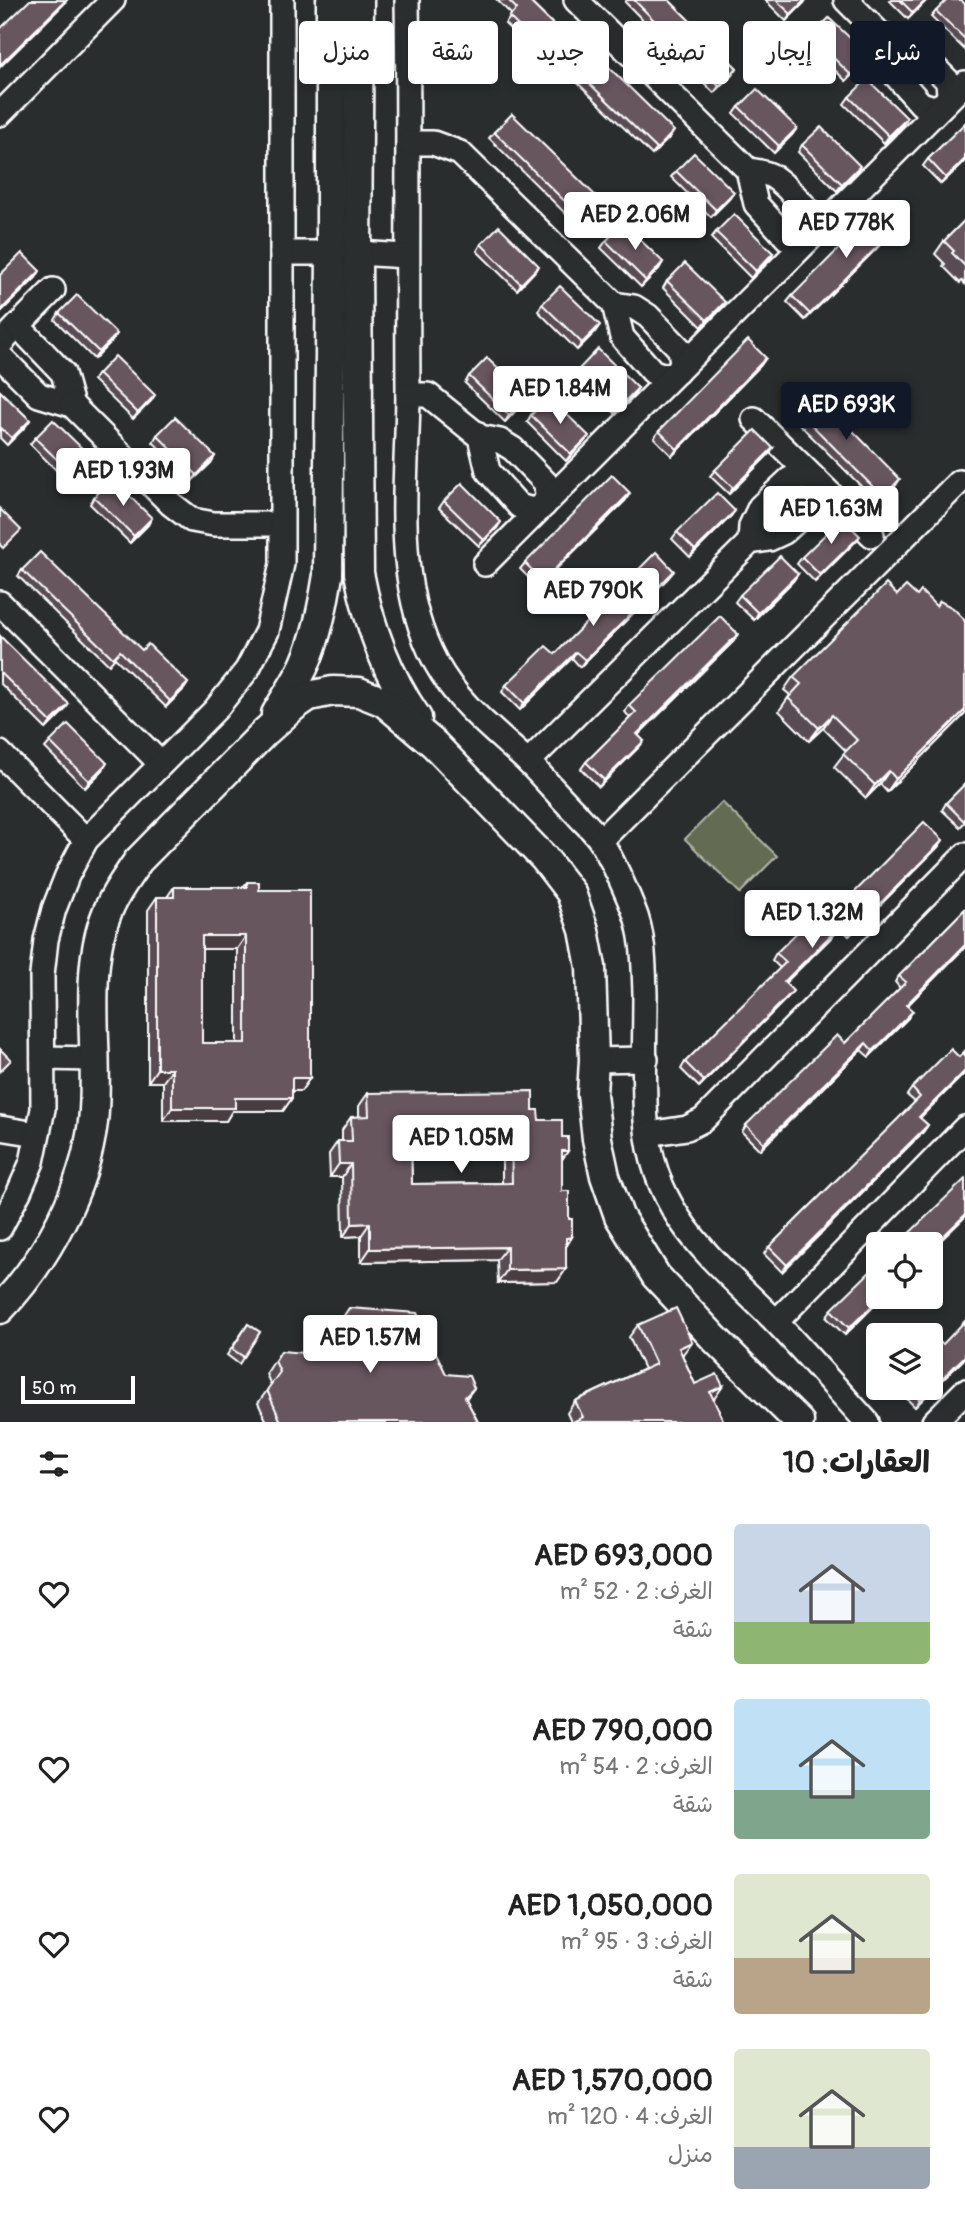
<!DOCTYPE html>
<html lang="ar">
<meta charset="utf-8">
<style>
body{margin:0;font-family:Pangolin,"Playpen Sans Arabic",sans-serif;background:#f6f6f6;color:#222;direction:rtl;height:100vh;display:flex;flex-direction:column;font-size:26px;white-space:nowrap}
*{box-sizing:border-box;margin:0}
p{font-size:23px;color:#767676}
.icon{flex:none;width:38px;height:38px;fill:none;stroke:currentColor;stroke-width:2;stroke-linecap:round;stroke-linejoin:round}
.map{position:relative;height:1422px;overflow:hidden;direction:ltr}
.side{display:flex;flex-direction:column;background:#fff;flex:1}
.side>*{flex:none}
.banner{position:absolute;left:21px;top:21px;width:924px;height:63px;direction:rtl;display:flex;gap:14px}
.buttons{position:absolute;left:866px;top:1232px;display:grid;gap:14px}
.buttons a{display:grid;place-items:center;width:77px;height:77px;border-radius:7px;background:#fff;box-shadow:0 4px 10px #0003;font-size:35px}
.scale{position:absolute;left:21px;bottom:18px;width:114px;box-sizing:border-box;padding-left:7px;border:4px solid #fff;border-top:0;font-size:19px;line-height:24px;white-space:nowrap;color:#fff;-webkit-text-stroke:5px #2a2d2e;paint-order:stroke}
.price{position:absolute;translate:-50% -60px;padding:0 16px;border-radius:7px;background:#fff;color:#222;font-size:23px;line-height:46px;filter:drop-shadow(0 2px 4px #0008)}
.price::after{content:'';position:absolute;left:50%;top:42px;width:21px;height:16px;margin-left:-10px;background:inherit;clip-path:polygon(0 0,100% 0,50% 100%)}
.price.on{background:#111827;color:#fff}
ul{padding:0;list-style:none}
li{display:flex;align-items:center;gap:21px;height:175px;padding:0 35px}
li span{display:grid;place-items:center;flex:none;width:196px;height:140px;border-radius:7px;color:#555}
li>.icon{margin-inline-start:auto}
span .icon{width:84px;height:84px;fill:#fffc;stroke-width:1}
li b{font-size:30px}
h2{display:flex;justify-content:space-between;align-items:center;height:84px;padding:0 35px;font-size:30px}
.pill{padding:0 24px;border-radius:7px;background:#fff;box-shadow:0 4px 10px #0003;font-size:24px;line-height:63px}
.pill.on{background:#111827;color:#fff}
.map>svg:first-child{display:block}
.green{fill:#646c52;stroke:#b2b6a8;stroke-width:2}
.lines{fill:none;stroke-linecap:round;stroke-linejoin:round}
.minor-casing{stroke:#fff;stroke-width:28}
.major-casing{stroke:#fff;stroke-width:33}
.minor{stroke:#2a2d2e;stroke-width:23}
.major{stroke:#2a2d2e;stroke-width:28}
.wall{fill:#594b52;stroke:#fff;stroke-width:2;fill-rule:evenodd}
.shaded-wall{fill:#493d42;stroke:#fff;stroke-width:2}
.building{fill:#68575f;stroke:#fff;stroke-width:2;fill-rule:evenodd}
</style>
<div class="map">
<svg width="965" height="1422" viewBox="0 0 965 1422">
<rect width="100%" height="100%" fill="#2a2d2e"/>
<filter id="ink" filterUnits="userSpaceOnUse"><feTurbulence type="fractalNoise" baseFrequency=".0143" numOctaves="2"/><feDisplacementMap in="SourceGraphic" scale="14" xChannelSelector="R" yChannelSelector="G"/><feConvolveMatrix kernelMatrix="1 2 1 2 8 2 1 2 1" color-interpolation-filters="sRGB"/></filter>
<g filter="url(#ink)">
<polygon class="green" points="722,802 777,856 740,893 685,839"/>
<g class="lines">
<g class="minor-casing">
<g id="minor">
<path d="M407 0C409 130 407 260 408 389 408 480 391 580 436 663 459 705 492 729 527 761 544 778 559 796 576 813 584 823 596 832 602 843 614 863 624 886 633 908 644 934 644 965 645 994 645 1036 643 1079 646 1121 654 1218 713 1258 776 1322 807 1355 837 1389 867 1422"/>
<path d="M576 0 748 170C755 171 763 172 770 175 780 180 787 188 795 196 811 213 829 228 800 242L787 238 756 204 748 170"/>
<polyline points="846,0 881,35 890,69 921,104 934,108 945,103 949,95 948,81 915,48 901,39 881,35"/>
<polyline points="0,114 113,0"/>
<polyline points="409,143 433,143 460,153 614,304 634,307 648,316 680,349 682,363 677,372 666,376 653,372 622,337 614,304"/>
<polyline points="282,253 331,253"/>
<polyline points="357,253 406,256"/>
<polyline points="0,344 53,290"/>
<polyline points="0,356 39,395 72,405 63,373 18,326"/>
<polyline points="408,395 428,395 480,437 500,441 513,449 546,483 547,496 544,505 532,510 519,506 488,471 480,437"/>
<polyline points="72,405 171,504 192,520 214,524 281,524"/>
<polyline points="754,419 872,535"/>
<polyline points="485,564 965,83"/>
<polyline points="0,603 161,764"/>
<polyline points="0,753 86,840"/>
<polyline points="528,762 750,542 769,539 784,532 813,506 817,494 816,480 804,478 790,479 760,507 751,526 750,542"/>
<polyline points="601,840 959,482"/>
<polyline points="43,1058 94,1059"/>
<polyline points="594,1060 646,1059"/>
<polyline points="0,1128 37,1134"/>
<polyline points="648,1134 687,1128 703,1120 965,855"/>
<polyline points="0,1228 19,1192 32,1162 43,1109 42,975 46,940 54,909 67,876 86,840 215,710 247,670 267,631 282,564 282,0"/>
<polyline points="776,1322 965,1128"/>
<polyline points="934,1422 965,1391"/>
</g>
</g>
<g class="major-casing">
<g id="major">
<path d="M359 0 357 253 359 573C369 626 386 673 417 718"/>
<path d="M276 714C285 698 296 683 304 666 317 637 323 606 328 575L331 253V0"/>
<path d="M0 1309C46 1261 85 1189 93 1122 101 1055 80 968 110 906 117 890 128 876 138 861L265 732 293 707 309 696 333 691 359 692 384 702 434 744 544 858 571 893 584 930 591 967 594 1060 592 1094 597 1139 605 1176 619 1216 656 1276 715 1339 799 1422"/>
</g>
</g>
<use href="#minor" class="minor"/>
<use href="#major" class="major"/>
</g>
<g class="wall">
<polygon points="497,0 528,0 670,137 652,155 551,57 544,63 505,24 512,15"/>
<polygon points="627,0 669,0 737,68 732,75 714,93 625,2"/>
<polygon points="765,0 806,0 786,21"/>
<polygon points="889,0 927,0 908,19"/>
<polygon points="965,4 965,50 931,17 936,11"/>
<polygon points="811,36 864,63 846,81 806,42"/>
<polygon points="849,97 907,118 902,125 884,143 844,104"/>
<polygon points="739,107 797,128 792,135 774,153 734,114"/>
<polygon points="965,123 965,161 941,184 923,166 928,159"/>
<polygon points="494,132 597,209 579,227 489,138"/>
<polygon points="802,145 856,173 837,191 798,152"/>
<polygon points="676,171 734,192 729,199 711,217 671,177"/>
<polygon points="965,220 965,284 962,281 960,283 943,266 945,264 935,254 944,241"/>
<polygon points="895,230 805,320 787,302 792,296"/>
<polygon points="716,232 773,253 769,260 751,278 711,238"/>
<polygon points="606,241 663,262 659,269 641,287 601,248"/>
<polygon points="481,244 534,272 517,290 477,251"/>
<polygon points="667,281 725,302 720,308 702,327 663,288"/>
<polygon points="542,304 595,332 577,350 538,311"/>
<polygon points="59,313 112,341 94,359 55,320"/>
<polygon points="761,365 672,456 654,438 659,431"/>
<polygon points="580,368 638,388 633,395 615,413 575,374"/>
<polygon points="98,374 151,401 133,419 93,380"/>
<polygon points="469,376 522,404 505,422 465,383"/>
<polygon points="0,391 30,420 25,427 7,445 0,438"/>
<polygon points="792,405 896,485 878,503 787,412"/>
<polygon points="531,415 584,442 566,461 527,422"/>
<polygon points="157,435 215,456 211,463 192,481 153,442"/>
<polygon points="35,438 88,466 70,484 30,444"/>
<polygon points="773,448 768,455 729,494 710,476 715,470"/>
<polygon points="94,497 148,525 130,543 90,504"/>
<polygon points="626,500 538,587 520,569 525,563"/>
<polygon points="444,501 497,528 479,546 439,508"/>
<polygon points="730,517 690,557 672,539 677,532"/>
<polygon points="855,542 815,582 797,564 802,557"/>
<polygon points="22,570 188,683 184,689 166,707 115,658 109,665 18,576"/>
<polygon points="798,574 793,581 754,620 735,602 740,595"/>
<polygon points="669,577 580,667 572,658 520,710 502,692 506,685 555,654"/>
<polygon points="897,595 917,596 965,622 965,714 887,792 880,784 866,798 834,767 846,751 823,728 809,741 779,711 790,695 784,690 793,677"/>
<polygon points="0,636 64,711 46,729 0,683"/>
<polygon points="734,641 638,735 644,741 639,747 599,787 581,769 586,762 630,718 625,712 629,705"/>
<polygon points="50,742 103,770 85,788 45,748"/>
<polygon points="965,784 965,822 960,827 942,810 946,803"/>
<polygon points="943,840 938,847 849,936 841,928 785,983 788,997 699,1087 681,1069 685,1062 780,968 772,960 776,953 825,922"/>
<path d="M247 882 259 890 310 1078 301 1091H292V1098L283 1111H232L226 1121H163V1082H148V910L157 897H167L174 887H243ZM202 949H237V1043H202Z"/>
<polygon points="965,909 965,947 907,1006 908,1018 869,1057 861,1050 760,1150 742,1132 746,1125 845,1043 900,988 895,982 899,976"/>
<polygon points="965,1051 965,1073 920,1118 928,1125 923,1132 782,1272 764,1254 769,1247 915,1102 907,1095 912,1088 959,1057"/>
<path d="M368 1093 533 1110 539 1120 562 1137 568 1151 562 1159V1191L572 1237 566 1247V1269L557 1282 498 1283 497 1260 361 1262V1236L343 1237 342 1177H330L329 1154 338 1141H342V1130L351 1117H359V1106ZM502 1151V1183L412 1184 411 1152Z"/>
<polygon points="878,1297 883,1297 845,1335 826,1317 831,1310"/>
<polygon points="248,1324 260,1332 239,1364 227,1355"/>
<polygon points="638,1325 683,1354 682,1355 695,1384 723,1386 713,1399 724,1422 571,1422 567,1413 575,1401 644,1369 629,1337"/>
<polygon points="281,1351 446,1374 474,1388 466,1399 478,1422 267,1422 258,1403 271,1385 266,1374"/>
<polygon points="965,1358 915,1407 897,1389 898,1388 931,1388"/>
</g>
<g class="shaded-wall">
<polygon points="66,0 67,0 64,4 0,67 0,65"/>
<polygon points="805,0 806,0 804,3 786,21 791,14"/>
<polygon points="926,0 927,0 908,19 913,13"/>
<polygon points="869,56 864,63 846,81 851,75"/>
<polygon points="737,68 732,75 714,93 719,86"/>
<polygon points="907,118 902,125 884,143 889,136"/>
<polygon points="797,128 792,135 774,153 779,146"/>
<polygon points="674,131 670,137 652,155 657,149"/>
<polygon points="965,159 965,161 941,184 946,178"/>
<polygon points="860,166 856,173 837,191 842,184"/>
<polygon points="734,192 729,199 711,217 716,210"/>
<polygon points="602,202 597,209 579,227 584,220"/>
<polygon points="900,224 895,230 805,320 810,314"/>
<polygon points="773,253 769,260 751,278 756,271"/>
<polygon points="663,262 659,269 641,287 646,281"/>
<polygon points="539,266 534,272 517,290 521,284"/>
<polygon points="40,271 36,278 0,313 0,311"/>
<polygon points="725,302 720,308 702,327 707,320"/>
<polygon points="600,325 595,332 577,350 582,343"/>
<polygon points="117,334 112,341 94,359 99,352"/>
<polygon points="766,358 761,365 672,456 677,449"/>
<polygon points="638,388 633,395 615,413 620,406"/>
<polygon points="155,395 151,401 133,419 138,413"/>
<polygon points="527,397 522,404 505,422 509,415"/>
<polygon points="30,420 25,427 7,445 12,438"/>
<polygon points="589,436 584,442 566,461 571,454"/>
<polygon points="773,448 768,455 729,494 733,488"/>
<polygon points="215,456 211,463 192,481 197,475"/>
<polygon points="93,459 88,466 70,484 75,477"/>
<polygon points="900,479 896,485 878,503 883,497"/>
<polygon points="630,493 626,500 538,587 543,581"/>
<polygon points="735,511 730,517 690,557 695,550"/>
<polygon points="152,518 148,525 130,543 134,536"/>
<polygon points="501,522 497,528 479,546 484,540"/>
<polygon points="860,536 855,542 815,582 820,575"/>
<polygon points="674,571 669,577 580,667 585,660"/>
<polygon points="798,574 793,581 754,620 758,613"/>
<polygon points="738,634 734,641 632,741 637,734"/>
<polygon points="576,652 572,658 520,710 524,703"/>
<polygon points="188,683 184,689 166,707 170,701"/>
<polygon points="69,704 64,711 46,729 51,722"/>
<polygon points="965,710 965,714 887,792 896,779"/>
<polygon points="832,715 823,728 809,741 819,728"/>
<polygon points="644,741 639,747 599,787 604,780"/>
<polygon points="107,763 103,770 85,788 89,781"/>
<polygon points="889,771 880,784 866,798 875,785"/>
<polygon points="943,840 938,847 849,936 854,930"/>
<polygon points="845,921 841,928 779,989 784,982"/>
<polygon points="202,936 246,936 237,949 193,949"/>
<polygon points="965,945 965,947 902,1011 906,1005"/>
<polygon points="793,991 788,997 699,1087 704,1081"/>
<polygon points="913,1011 908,1018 869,1057 873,1051"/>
<polygon points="866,1043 861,1050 760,1150 764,1143"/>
<polygon points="157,1069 172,1069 163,1082 148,1082"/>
<polygon points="965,1071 965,1073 914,1123 919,1117"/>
<polygon points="292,1078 310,1078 301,1091 283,1091"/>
<polygon points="235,1098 292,1098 283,1111 232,1111 226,1121 163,1121 172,1108"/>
<polygon points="928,1125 923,1132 782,1272 787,1265"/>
<polygon points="511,1138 502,1151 402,1153 411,1140"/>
<polygon points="562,1151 568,1151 559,1164"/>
<polygon points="339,1164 351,1164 342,1177 330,1177"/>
<polygon points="965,1215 965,1217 931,1250 931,1248"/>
<polygon points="370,1223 361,1236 343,1237 352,1224"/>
<polygon points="572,1237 563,1250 566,1238"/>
<polygon points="507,1247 497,1260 361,1262 370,1249"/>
<polygon points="566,1269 557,1282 498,1283 507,1270"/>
<polygon points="881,1297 883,1297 845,1335 849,1328"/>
<polygon points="692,1342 683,1354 670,1360 679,1348"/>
<polygon points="965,1356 965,1358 915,1407 920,1400"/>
<polygon points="723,1386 714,1399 701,1404 710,1392"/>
</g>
<g class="building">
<polygon points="30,0 66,0 0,65 0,29"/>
<polygon points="508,0 528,0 576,47 582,41 674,131 657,149 555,50 549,56 509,17 517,9"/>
<polygon points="634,0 669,0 737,68 719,86"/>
<polygon points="776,0 805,0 791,14"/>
<polygon points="900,0 926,0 913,13"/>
<polygon points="947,0 961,0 965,4 965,39 936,11"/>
<polygon points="829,18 869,56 851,75 811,36"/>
<polygon points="867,79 907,118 889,136 849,97"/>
<polygon points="757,89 797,128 779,146 739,107"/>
<polygon points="512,114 602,202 584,220 494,132"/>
<polygon points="965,123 965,159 946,178 928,159"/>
<polygon points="821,127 860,166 842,184 802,145"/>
<polygon points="694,153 734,192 716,210 676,171"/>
<polygon points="882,205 900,224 810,314 792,296"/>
<polygon points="734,214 773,253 756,271 716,232"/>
<polygon points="965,220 965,266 952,253 954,251 944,241"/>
<polygon points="623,223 663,262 646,281 606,241"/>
<polygon points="499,226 539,266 521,284 481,244"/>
<polygon points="22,253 40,271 0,311 0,275"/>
<polygon points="685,263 725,302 707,320 667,281"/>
<polygon points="560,286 600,325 582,343 542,304"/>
<polygon points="77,295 117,334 99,352 59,313"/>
<polygon points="748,340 766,358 677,449 659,431"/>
<polygon points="598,349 638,388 620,406 580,368"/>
<polygon points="115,356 155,395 138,413 98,374"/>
<polygon points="487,358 527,397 509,415 469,376"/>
<polygon points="810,387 900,479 883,497 792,405"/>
<polygon points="0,391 30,420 12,438 0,427"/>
<polygon points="549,397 589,436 571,454 531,415"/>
<polygon points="175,417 215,456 197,475 157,435"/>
<polygon points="53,420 93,459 75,477 35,438"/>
<polygon points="755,430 773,448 733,488 715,470"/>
<polygon points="612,475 630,493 543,581 525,563"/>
<polygon points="112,479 152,518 134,536 94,497"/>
<polygon points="462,483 501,522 484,540 444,501"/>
<polygon points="717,493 735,511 695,550 677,532"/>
<polygon points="0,509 21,530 3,548 0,545"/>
<polygon points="842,518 860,536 820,575 802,557"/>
<polygon points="40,552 142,650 148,644 188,683 170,701 120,651 113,658 22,570"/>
<polygon points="656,552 674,571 585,660 576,652 524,703 506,685 546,646 555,654"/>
<polygon points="780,556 798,574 758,613 740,595"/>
<polygon points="886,584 897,595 906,586 917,596 921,591 936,606 940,601 953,608 963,618 965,622 965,710 896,779 889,771 875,785 843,754 857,740 832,715 819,728 788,698 801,684 793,677"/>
<polygon points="720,616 738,634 637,734 644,741 604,780 586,762 636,712 629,705"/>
<polygon points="0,636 69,704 51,722 0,672"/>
<polygon points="68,724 107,763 89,781 50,742"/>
<polygon points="965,784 965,820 964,821 946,803"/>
<polygon points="924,822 943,840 854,930 845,921 784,982 793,991 704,1081 685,1062 786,962 776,953 816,914 825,922"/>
<path d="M247 882H259V890H310V1078H292V1098H235V1108H172V1069H157V897H174V887H247ZM202 936H246V1043H202Z"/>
<polygon points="965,909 965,945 906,1005 913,1011 873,1051 866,1043 764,1143 746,1125 837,1035 845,1043 906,982 899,976"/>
<polygon points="0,1049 11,1060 0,1071"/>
<polygon points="951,1049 959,1057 965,1051 965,1071 919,1117 928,1125 787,1265 769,1247 920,1097 912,1088"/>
<path d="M533 1091V1110H538L539 1120H562V1137H568V1151H562V1191H569V1219H572V1237L566 1238V1269L507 1270V1247L370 1249V1223L352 1224 351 1164H339L338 1141H352L351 1117 369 1116 368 1093ZM511 1138 512 1183 412 1184 411 1140Z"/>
<polygon points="965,1179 965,1215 931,1248 931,1244 898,1244"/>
<polygon points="878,1264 878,1297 881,1297 849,1328 831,1310"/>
<polygon points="349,1308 417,1313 446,1374 469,1376 474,1388 465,1397 478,1422 281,1422 267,1390 280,1372 275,1361 281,1351 304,1353 318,1335 331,1335"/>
<polygon points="676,1308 692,1342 679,1348 695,1384 717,1374 723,1386 710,1392 724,1422 573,1422 583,1417 575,1401 656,1364 638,1325"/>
<polygon points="965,1321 965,1356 920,1400 907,1388 931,1388 931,1353 941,1343 943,1344"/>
<polygon points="248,1324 260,1332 244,1357 232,1349"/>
</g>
</g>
</svg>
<div class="buttons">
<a><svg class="icon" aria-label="locate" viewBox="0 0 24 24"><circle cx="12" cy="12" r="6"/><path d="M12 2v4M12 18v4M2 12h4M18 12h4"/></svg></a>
<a><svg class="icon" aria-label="layers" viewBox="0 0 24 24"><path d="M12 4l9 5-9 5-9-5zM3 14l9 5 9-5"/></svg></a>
</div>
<div class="scale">50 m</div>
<b class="price" style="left:635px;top:252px">AED 2.06M</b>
<b class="price" style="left:846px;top:260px">AED 778K</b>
<b class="price" style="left:560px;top:426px">AED 1.84M</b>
<b class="price on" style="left:846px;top:442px">AED 693K</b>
<b class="price" style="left:123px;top:508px">AED 1.93M</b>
<b class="price" style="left:831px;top:546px">AED 1.63M</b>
<b class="price" style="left:593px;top:628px">AED 790K</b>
<b class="price" style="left:812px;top:950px">AED 1.32M</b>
<b class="price" style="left:461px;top:1175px">AED 1.05M</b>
<b class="price" style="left:370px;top:1375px">AED 1.57M</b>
<div class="banner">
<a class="pill on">شراء</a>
<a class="pill">إيجار</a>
<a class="pill">تصفية</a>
<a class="pill">جديد</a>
<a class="pill">شقة</a>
<a class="pill">منزل</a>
</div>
</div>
<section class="side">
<h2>العقارات: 10<svg class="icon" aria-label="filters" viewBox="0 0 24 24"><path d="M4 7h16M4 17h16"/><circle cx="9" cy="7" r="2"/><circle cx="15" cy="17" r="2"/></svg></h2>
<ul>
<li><span style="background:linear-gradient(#c9d6e8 70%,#8fb573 0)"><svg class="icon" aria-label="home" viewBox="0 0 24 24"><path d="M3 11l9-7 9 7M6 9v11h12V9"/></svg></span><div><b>AED 693,000</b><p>الغرف: 2 · 52 m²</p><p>شقة</p></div><svg class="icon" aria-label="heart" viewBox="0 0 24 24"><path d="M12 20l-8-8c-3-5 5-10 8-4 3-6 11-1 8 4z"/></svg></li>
<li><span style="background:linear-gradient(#bfe0f5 65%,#7fa58c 0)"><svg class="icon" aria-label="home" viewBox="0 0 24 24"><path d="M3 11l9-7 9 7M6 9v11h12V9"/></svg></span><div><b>AED 790,000</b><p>الغرف: 2 · 54 m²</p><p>شقة</p></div><svg class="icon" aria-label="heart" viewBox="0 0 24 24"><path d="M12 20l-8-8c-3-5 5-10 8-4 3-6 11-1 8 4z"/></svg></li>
<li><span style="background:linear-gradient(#dfe7d0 60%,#b9a48a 0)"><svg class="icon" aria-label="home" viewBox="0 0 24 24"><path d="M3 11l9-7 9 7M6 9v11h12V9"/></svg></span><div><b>AED 1,050,000</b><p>الغرف: 3 · 95 m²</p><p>شقة</p></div><svg class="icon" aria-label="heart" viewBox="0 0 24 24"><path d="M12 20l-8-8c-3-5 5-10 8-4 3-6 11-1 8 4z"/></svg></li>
<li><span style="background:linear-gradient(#dfe7d0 70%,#9aa5b1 0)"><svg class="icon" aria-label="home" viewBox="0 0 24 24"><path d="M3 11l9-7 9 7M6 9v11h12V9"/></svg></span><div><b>AED 1,570,000</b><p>الغرف: 4 · 120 m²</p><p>منزل</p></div><svg class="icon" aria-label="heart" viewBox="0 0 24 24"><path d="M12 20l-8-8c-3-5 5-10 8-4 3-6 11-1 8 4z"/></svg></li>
</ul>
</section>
